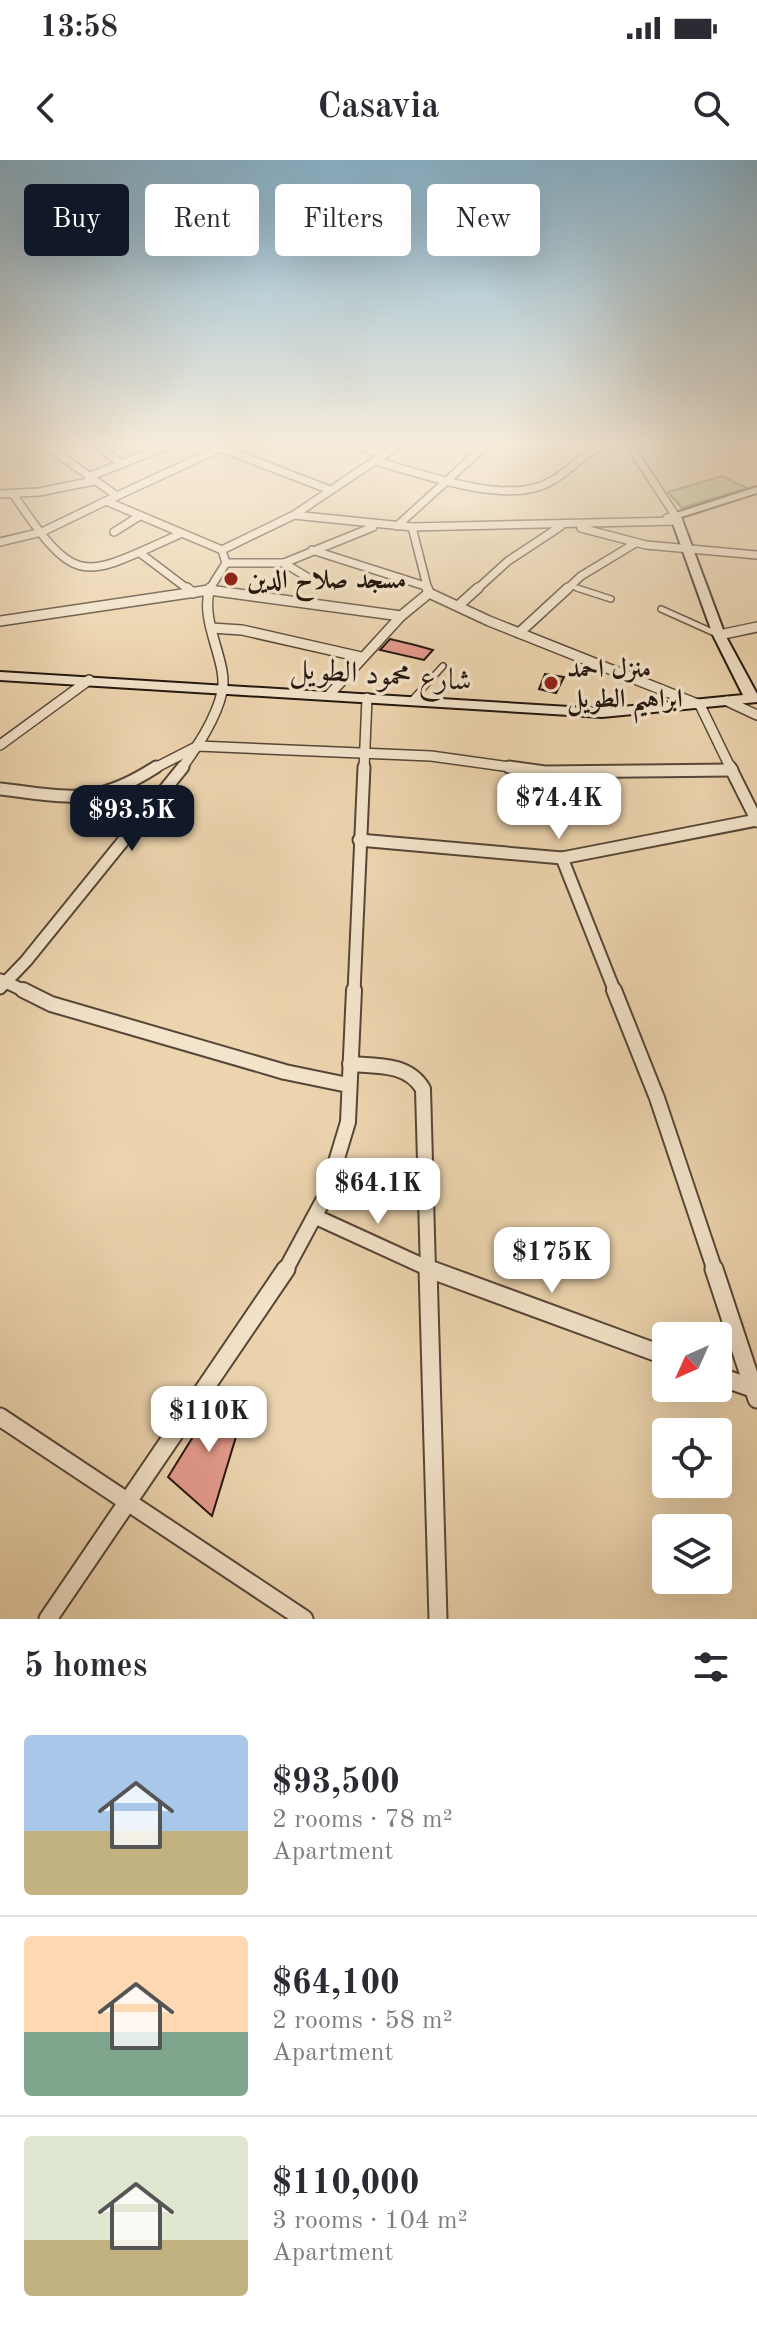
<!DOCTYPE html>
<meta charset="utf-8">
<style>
body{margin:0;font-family:"Old Standard TT",Amiri,serif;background:#f2f2f3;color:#2b2b33;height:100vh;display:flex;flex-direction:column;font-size:30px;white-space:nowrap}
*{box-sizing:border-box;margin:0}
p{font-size:26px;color:#7c7c81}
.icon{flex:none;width:44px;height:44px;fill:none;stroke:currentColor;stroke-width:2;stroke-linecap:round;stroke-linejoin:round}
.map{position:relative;height:1459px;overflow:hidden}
.details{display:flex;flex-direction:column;background:#fff;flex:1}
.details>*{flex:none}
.guide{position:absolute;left:24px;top:24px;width:710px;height:72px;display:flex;gap:16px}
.needle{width:52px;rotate:225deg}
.controls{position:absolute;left:652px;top:1162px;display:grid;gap:16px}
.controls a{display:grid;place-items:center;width:80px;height:80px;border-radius:8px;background:#fff;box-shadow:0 8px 32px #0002;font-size:40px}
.price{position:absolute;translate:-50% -68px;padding:0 18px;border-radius:16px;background:#fff;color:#222;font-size:26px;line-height:52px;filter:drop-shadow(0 2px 4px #0008)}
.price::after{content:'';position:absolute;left:50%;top:48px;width:24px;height:18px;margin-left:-12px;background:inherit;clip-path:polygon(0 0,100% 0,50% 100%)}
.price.selected{background:#111827;color:#fff}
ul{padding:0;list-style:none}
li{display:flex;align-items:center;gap:24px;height:200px;padding:0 24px}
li+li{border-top:2px solid #e1e1e2}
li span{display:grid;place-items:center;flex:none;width:224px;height:160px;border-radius:8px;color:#555}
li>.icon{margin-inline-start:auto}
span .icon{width:96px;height:96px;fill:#fffc;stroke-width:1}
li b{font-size:34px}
h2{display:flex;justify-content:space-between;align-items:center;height:96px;padding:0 24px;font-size:34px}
.tag{padding:0 28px;border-radius:8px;background:#fff;box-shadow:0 8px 32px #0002;font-size:28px;line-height:72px}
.tag.selected{background:#111827;color:#fff}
.status{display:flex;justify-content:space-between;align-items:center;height:56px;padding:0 40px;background:#fff;direction:ltr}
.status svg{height:22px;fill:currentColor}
header{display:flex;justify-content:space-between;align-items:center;height:104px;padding:0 24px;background:#fff;font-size:36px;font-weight:700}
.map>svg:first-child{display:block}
.green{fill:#b3bd8e;stroke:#6c6a4e;stroke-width:2}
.building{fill:#e49a8c;stroke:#24170f;stroke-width:2}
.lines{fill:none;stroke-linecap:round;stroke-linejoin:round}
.lane-far1-casing{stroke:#564637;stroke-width:7}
.lane-casing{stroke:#564637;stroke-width:8}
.street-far4-casing{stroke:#564637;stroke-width:10}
.street-far3-casing{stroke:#564637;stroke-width:12}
.street-far2-casing{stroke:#564637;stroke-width:15}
.street-far1-casing{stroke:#564637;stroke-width:18}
.street-casing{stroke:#564637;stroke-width:21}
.secondary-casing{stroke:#24170f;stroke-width:4}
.lane-far1{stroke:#f3e3ca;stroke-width:4}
.lane{stroke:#f3e3ca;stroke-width:5}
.street-far4{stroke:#f3e3ca;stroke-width:7}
.street-far3{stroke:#f3e3ca;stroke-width:9}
.street-far2{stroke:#f3e3ca;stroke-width:11}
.street-far1{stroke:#f3e3ca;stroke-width:14}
.street{stroke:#f3e3ca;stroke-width:17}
.secondary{fill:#f3e3ca;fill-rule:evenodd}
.poi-dot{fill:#8f2418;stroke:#f3e3ca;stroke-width:3}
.labels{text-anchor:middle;stroke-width:7;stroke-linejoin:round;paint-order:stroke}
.far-poi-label{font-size:26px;font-weight:bold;fill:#24170f;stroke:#f3e3ca;text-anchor:start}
.street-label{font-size:30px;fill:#24170f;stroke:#f3e3ca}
</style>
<div class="status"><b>13:58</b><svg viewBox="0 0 49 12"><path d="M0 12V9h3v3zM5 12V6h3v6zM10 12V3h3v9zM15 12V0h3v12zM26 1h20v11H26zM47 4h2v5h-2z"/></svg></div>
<header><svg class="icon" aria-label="back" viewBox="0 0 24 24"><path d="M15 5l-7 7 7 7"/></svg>Casavia<svg class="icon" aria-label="search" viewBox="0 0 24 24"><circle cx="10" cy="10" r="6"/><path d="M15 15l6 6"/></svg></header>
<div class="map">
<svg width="757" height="1459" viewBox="0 0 757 1459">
<rect width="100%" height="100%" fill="#ecd4ae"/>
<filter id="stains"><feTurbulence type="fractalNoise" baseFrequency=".0025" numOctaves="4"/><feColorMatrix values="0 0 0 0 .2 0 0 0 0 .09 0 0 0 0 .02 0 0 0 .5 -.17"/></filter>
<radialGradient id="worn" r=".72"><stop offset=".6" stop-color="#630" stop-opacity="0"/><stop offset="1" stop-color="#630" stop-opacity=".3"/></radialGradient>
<polygon class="green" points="722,316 747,328 682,348 668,332"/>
<g class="building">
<polygon points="390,479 415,485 433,490 424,500 380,490"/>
<polygon points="545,514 564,517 556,533 539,529"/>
<polygon points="220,1233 245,1247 212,1356 168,1317"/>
</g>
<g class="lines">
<g class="lane-far1-casing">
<polyline id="lane-far1" points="570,426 583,430"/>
</g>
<g class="lane-casing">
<g id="lane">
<polyline points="577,428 611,439"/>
<polyline points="661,449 719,475"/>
<polyline points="411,541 443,506"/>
</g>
</g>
<g class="street-far4-casing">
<g id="street-far4">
<polyline points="47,286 117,336"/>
<polyline points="98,286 122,304"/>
<polyline points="359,286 383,295"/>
<polyline points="630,286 675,355 667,358"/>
<polyline points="221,288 330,330"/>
<path d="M375 301C420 313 493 341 538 327 561 320 579 298 599 286"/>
<polyline points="88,317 167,286"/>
<polyline points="0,334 39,332 94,321"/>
<path d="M13 334C78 430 81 418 180 374"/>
<polyline points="294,355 412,367 679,361"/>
<polyline points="397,366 485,286"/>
<polyline points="412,367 428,430"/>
<polyline points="581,368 646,385 757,395"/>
<polyline points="114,372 138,357"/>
<polyline points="0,382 42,372 106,341"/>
<polyline points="222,390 294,355 397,286"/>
<polyline points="312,390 425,426"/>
<polyline points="140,393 189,430"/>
<polyline points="226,403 284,403 373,367"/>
<polyline points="284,403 307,417 305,422"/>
<polyline points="209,430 226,403 222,390 106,341 225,286"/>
<polyline points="476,430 508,401 561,366"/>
<polyline points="566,430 581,416 634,384"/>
</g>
</g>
<g class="street-far3-casing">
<g id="street-far3">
<polyline points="187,428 193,433"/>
<polyline points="429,433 489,461 700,545 731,609"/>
<polyline points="458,446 478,428"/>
<polyline points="0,461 209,430 401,456"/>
<polyline points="211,468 242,470 361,497"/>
<polyline points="519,473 568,428"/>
<polyline points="719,475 757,467"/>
<polyline points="329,535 401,456 429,433 427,428"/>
<polyline points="727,541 757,555"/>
<polyline points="0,585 89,520"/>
<polyline points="153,609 198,586 431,596 524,609"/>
<path d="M181 609C197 587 216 559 222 532 229 503 199 462 210 428"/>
<polyline points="364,609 367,538"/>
</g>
</g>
<g class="street-far2-casing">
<g id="street-far2">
<polyline points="509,607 545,612 732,610"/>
<polyline points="730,607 757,661"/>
<path d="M0 629C70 637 94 647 156 607"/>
<polyline points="359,680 562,698 757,660"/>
<polyline points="562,698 615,832"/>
<polyline points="1,820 27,832"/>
<polyline points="0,828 26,801 183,607"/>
<polyline points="354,832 364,607"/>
</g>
</g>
<g class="street-far1-casing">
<g id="street-far1">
<polyline points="23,830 51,844 285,912 348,925"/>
<polyline points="614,830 657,938 715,1111"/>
<path d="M350 904C376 906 408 903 423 929L428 1111"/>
<polyline points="316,1057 434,1111"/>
<polyline points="285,1111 326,1035 348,962 354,830"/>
</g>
</g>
<g class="street-casing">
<g id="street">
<polyline points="428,1109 438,1459"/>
<polyline points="429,1109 666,1196"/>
<polyline points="714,1109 757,1239"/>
<polyline points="718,1216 755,1229"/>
<polyline points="0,1257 304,1459"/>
<polyline points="48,1459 286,1109"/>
</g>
</g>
<g class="secondary-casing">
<polygon id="secondary" points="757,327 757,333 681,357 725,475 757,534 757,542 602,557 0,520 0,512 602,549 743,535 713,475 670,355"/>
</g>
<use href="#lane-far1" class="lane-far1"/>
<use href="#lane" class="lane"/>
<use href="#street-far4" class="street-far4"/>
<use href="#street-far3" class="street-far3"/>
<use href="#street-far2" class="street-far2"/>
<use href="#street-far1" class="street-far1"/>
<use href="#street" class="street"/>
<use href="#secondary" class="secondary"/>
</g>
<linearGradient id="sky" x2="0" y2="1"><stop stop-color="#88b6d1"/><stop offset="0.58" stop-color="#f6ecdb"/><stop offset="1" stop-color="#f6ecdb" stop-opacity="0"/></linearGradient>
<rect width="757" height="490" fill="url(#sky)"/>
<g class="poi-dot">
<circle cx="231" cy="419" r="8"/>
<circle cx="551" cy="523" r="8"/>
</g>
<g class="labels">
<g class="far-poi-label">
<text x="247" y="428">مسجد صلاح الدين</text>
<text x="567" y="517">منزل احمد<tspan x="567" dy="30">ابراهيم الطويل</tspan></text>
</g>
<g class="street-label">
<text transform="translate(381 514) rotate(4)" y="10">شارع محمود الطويل</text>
</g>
</g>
<rect width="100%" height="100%" filter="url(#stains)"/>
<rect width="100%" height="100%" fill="url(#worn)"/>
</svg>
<div class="controls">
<a><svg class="needle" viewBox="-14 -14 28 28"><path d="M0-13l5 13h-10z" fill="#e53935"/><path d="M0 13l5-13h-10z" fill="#7c7c81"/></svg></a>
<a><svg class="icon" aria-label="locate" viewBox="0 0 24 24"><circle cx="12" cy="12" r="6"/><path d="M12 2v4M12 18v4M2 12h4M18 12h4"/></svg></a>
<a><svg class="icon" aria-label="layers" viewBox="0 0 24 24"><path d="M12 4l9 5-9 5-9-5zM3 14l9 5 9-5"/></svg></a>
</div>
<b class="price" style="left:559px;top:681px">$74.4K</b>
<b class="price selected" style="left:132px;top:693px">$93.5K</b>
<b class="price" style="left:378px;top:1066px">$64.1K</b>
<b class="price" style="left:552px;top:1135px">$175K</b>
<b class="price" style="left:209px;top:1294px">$110K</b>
<div class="guide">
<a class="tag selected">Buy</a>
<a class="tag">Rent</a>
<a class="tag">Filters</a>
<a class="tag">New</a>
</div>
</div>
<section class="details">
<h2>5 homes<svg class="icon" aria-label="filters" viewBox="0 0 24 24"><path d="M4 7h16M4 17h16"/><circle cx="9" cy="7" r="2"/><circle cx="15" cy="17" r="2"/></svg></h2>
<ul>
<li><span style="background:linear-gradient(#a9c7e8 60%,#c2b280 0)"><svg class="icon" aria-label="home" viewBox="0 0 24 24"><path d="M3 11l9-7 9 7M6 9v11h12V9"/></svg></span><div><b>$93,500</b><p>2 rooms · 78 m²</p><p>Apartment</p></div></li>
<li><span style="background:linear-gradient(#ffd9b3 60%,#7fa58c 0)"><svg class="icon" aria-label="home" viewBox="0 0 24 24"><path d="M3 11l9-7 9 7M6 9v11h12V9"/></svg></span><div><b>$64,100</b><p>2 rooms · 58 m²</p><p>Apartment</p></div></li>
<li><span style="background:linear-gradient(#dfe7d0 65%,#c2b280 0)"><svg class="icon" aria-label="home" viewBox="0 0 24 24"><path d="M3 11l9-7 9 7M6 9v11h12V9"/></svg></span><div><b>$110,000</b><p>3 rooms · 104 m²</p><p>Apartment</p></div></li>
</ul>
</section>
